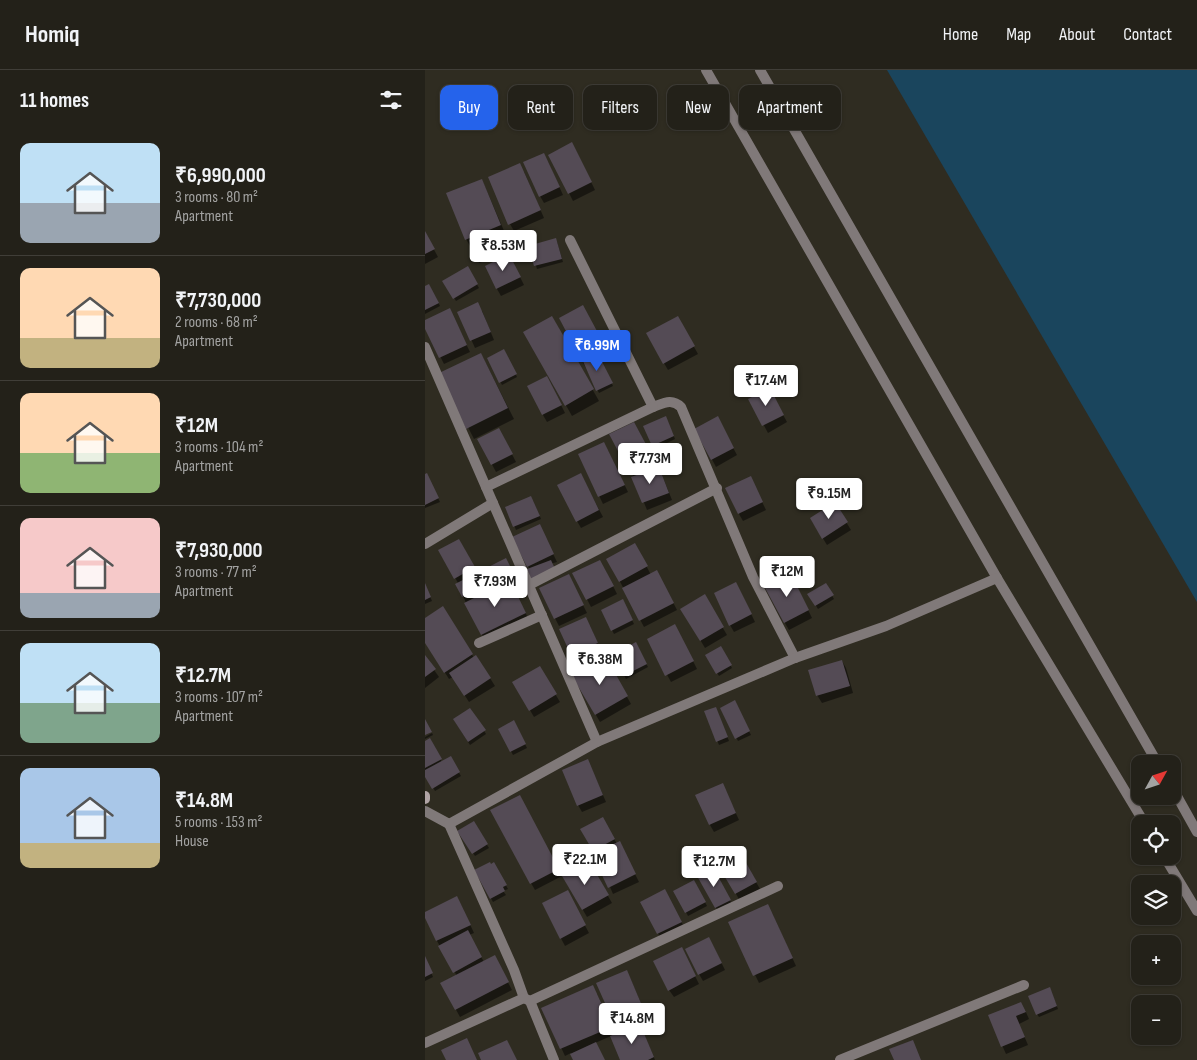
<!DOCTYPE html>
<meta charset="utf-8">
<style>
body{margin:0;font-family:"Sofia Sans Condensed",sans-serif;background:#2b2922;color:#f1f3f6;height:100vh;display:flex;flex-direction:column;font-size:19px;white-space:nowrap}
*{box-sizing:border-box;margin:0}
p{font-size:16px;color:#a3a3a2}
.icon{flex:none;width:28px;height:28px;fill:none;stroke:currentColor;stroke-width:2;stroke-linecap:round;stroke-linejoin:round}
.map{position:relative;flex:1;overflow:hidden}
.sheet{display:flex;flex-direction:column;background:#232119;width:425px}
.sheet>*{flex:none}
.top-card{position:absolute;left:15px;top:15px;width:475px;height:45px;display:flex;gap:10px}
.needle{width:32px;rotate:50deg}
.tools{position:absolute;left:706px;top:685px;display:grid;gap:10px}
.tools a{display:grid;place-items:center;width:50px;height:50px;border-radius:10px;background:#232119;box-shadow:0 1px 4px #0004,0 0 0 1px #403e38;font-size:25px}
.price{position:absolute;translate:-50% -42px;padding:0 11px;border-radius:5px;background:#fff;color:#222;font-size:16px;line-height:32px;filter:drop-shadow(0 1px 2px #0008)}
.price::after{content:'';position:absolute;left:50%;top:30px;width:15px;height:11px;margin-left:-8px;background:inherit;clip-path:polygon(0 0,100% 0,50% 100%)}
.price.active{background:#2563eb;color:#fff}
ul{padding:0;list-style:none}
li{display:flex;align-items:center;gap:15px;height:125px;padding:0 20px}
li+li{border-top:1px solid #403e38}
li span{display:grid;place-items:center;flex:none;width:140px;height:100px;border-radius:10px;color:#555}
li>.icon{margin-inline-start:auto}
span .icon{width:60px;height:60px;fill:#fffc;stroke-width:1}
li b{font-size:21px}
h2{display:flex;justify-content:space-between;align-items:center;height:60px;padding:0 20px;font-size:21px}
.pill{padding:0 18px;border-radius:10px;background:#232119;box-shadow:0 1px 4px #0004,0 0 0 1px #403e38;font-size:18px;line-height:45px}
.pill.active{background:#2563eb;color:#fff}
header{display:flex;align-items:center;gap:30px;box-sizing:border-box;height:70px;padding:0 25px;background:#232119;border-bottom:1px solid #403e38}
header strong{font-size:24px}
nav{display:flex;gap:28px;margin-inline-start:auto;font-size:18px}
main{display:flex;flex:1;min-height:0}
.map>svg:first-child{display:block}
.water{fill:#1a455d}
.shadow{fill:#0007}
.building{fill:#544b55}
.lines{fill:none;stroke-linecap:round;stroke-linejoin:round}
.service{stroke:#807979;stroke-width:10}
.minor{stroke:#807979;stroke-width:10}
.secondary{stroke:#b0a4a5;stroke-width:10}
</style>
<header>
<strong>Homiq</strong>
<nav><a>Home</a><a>Map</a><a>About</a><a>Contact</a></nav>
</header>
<main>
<section class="sheet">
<h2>11 homes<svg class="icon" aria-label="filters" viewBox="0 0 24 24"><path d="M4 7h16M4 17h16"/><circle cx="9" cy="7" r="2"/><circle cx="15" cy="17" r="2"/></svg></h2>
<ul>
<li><span style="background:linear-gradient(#bfe0f5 60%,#9aa5b1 0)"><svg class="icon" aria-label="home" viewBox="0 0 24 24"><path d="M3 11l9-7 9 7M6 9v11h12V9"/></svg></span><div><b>₹6,990,000</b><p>3 rooms · 80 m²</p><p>Apartment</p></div></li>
<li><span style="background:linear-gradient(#ffd9b3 70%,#c2b280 0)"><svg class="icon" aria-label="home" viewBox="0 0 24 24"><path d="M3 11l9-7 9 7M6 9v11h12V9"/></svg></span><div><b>₹7,730,000</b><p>2 rooms · 68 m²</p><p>Apartment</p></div></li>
<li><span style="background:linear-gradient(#ffd9b3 60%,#8fb573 0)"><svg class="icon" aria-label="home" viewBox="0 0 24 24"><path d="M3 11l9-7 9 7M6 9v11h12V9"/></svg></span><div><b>₹12M</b><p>3 rooms · 104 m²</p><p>Apartment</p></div></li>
<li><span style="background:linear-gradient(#f6c9c9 75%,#9aa5b1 0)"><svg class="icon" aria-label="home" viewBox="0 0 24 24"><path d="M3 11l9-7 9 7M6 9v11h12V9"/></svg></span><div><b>₹7,930,000</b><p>3 rooms · 77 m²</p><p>Apartment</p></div></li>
<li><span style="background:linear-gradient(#bfe0f5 60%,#7fa58c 0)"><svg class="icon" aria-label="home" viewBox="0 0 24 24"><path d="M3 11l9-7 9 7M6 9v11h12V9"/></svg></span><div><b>₹12.7M</b><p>3 rooms · 107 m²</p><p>Apartment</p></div></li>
<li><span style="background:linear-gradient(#a9c7e8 75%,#c2b280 0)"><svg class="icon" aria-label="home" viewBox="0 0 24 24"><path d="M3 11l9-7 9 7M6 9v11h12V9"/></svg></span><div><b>₹14.8M</b><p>5 rooms · 153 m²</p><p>House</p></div></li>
</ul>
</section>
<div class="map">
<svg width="772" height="990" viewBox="0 0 772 990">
<rect width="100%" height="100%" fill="#2f2c21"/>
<polygon class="water" points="462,0 772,0 772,532"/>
<g class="shadow">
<polygon points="151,81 170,120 148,131 144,123"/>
<polygon points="123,92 138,125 119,133 115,126"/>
<polygon points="99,102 119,148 89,161 85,154"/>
<polygon points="57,110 80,163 65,168 72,187 54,193 48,175 45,176 41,169"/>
<polygon points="0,163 13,187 0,194"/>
<polygon points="132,172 138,192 112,199 105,176"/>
<polygon points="88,193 99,215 76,226 72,219"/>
<polygon points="43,198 54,218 31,231 19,212"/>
<polygon points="4,215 15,236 0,244 0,217"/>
<polygon points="57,241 69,270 50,278 34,242"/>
<polygon points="162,244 183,283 174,288 188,316 174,323 135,249"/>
<polygon points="28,247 45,282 19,294 0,256 0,251"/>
<polygon points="127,247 174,331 147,346 100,263"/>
<polygon points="252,247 273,284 243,300 222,264"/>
<polygon points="79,280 92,307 77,315 63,288"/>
<polygon points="56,284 89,349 49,369 16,304"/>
<polygon points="126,315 140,343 122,352 118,345"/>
<polygon points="344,319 362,352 343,363 325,329"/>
<polygon points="292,348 312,385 291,397 271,359"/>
<polygon points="242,350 250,369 230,379 219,356"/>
<polygon points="213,360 237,405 247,430 222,440 209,408 186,365"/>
<polygon points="78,367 91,392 71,402 54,370"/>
<polygon points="183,381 203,422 178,434 155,385"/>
<polygon points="0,406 3,408 15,432 0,438"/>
<polygon points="159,411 178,447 156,458 152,451"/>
<polygon points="329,415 341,440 318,451 314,444"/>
<polygon points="108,431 116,449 91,460 82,438"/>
<polygon points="410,434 426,460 402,475 386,449"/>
<polygon points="118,463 132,492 105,500 103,496"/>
<polygon points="34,470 52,504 80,490 91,510 85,512 104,550 61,572 41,533 33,513 15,481"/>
<polygon points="210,474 226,505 236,509 252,540 219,557 183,489"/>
<polygon points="179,498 192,524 166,537 149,504"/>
<polygon points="369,511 387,548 364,560 360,553"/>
<polygon points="147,513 162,543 134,556 115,519"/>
<polygon points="400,514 409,529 393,539 384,524"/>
<polygon points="0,515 7,531 0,534"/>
<polygon points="315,521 330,552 309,562 305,555"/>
<polygon points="279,526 302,565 280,578 257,539"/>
<polygon points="198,531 209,554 189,564 177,541"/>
<polygon points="18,538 49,588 51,586 70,616 44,632 28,607 24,609 0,571 0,550"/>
<polygon points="165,556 176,581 152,592 136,559"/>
<polygon points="254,563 272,599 246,612 223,570"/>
<polygon points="210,574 223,597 201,609 189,586"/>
<polygon points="296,578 307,598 294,606 282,586"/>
<polygon points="0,587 14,607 0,618"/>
<polygon points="180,588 206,634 175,652 149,607"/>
<polygon points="417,591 421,598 428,623 397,633 392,625"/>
<polygon points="114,597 135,632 109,647 89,613"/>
<polygon points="309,632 326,665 313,671 296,638"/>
<polygon points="45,639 61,664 45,675 29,650"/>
<polygon points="292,641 304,671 294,675 281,642"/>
<polygon points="89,652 102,678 88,685 74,659"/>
<polygon points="7,663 8,665 0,669 0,667"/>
<polygon points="5,670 17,692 25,688 36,706 10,721 0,704 0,672"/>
<polygon points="166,698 181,732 157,742 153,735"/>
<polygon points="301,722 314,750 289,762 285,755"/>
<polygon points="98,734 137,806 110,820 106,813"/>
<polygon points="178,749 192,774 198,780 214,812 188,824 171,784 157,760"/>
<polygon points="48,752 64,778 50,786 34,761"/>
<polygon points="316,786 335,819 315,831 296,797"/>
<polygon points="164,793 187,833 162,847 139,807"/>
<polygon points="69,794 83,819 78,821 81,825 68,832 51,801"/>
<polygon points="288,799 307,834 293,841 274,806"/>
<polygon points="269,811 282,836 263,846 250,821"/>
<polygon points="142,822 164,863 140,876 118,834"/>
<polygon points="244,828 260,859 237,871 217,832"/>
<polygon points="36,835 49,863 44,865 59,892 73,894 87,920 35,947 17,914 32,906 12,871 0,843"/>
<polygon points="347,843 371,896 334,913 305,853"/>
<polygon points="288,876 300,900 278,911 274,904"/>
<polygon points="260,886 274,914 249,927 244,920"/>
<polygon points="0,889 8,907 0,911"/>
<polygon points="205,908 221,945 193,958 189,951"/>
<polygon points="626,921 633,939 614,947 612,944"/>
<polygon points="172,924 190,965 215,955 230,990 196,990 186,966 170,973 179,990 149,990 146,983 140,986 118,938"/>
<polygon points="600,940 604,949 594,954 603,975 581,984 564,946"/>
</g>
<g class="building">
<polygon points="147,72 167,112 143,124 123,85"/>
<polygon points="119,83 135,117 114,127 98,92"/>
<polygon points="95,93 116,140 83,155 63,107"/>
<polygon points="57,109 76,155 40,170 21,123"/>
<polygon points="0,161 10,179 0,184"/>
<polygon points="64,163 71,184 51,190 44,170"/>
<polygon points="131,168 137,189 109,196 103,176"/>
<polygon points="84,184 96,207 71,219 60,196"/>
<polygon points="43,196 53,214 28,229 17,211"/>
<polygon points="4,214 14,233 0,240 0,216"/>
<polygon points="53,232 66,262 45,271 32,242"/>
<polygon points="158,235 180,276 155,288 134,248"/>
<polygon points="25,238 42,275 14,288 0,259 0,250"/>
<polygon points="127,246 169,319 140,336 98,262"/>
<polygon points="253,246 270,276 238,294 221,263"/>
<polygon points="79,279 92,304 74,313 62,288"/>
<polygon points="172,282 188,313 171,321 157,289"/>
<polygon points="56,283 83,338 41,359 14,303"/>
<polygon points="122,306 137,335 117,345 102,316"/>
<polygon points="345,318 359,345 337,356 323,329"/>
<polygon points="241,346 249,366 227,376 218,356"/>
<polygon points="293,346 309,378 286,390 269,359"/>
<polygon points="209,352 230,391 205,404 184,364"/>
<polygon points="74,358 88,384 66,395 52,369"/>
<polygon points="179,372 200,415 173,427 153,384"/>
<polygon points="234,397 244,423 217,433 206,407"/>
<polygon points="2,403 14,428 0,435 0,404"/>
<polygon points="156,403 174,440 151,452 132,415"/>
<polygon points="326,406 338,432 313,444 300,418"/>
<polygon points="106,426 115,446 88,457 80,437"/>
<polygon points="410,432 423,452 397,469 385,448"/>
<polygon points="115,454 129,484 102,497 87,467"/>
<polygon points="34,469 50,497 29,509 13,480"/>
<polygon points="210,473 223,496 194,512 181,489"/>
<polygon points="81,488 88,502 37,527 30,514"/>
<polygon points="126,490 130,499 106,509 102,499"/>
<polygon points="175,490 189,516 161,530 147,503"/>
<polygon points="232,500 249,533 214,551 197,518"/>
<polygon points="365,502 384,540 359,553 339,516"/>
<polygon points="144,504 159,535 129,549 114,518"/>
<polygon points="85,510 101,543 56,565 39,533"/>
<polygon points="311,512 327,544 304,556 289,523"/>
<polygon points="0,513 6,527 0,530"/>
<polygon points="401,513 409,525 390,536 382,524"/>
<polygon points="280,524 299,557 275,571 255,539"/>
<polygon points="198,529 208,550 186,561 176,540"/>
<polygon points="18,536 48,584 19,603 0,573 0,548"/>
<polygon points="161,547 173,573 146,585 134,559"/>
<polygon points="250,554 269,591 240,606 222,569"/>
<polygon points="211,572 222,594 198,606 187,585"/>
<polygon points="296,576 307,595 291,604 280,585"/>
<polygon points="0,585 11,599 0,607"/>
<polygon points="51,585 66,608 39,626 24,603"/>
<polygon points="181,587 203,626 170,645 147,606"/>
<polygon points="417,590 425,616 391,626 383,600"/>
<polygon points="115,596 132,624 104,641 87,612"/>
<polygon points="310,630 325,661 310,669 295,638"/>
<polygon points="291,637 303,667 291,672 279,641"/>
<polygon points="45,638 61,660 43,672 28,649"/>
<polygon points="0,649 7,662 0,665"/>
<polygon points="89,650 101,674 85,682 73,659"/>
<polygon points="5,668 17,689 0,698 0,671"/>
<polygon points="26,686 35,702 7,719 0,707 0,700"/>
<polygon points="163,689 178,725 152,736 137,700"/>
<polygon points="298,713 311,743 284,755 270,725"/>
<polygon points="95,725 134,799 105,814 65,740"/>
<polygon points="178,747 190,769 168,781 155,759"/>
<polygon points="49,751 63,774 47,784 32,761"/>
<polygon points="195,771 211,804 183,818 167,784"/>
<polygon points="316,784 332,812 310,824 294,797"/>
<polygon points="164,791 184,825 157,840 137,806"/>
<polygon points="65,792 66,794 69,792 82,815 78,817 80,821 65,829 49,800"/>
<polygon points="288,797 306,830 290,838 272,806"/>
<polygon points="269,810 281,832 260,843 248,821"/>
<polygon points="240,819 257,852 232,864 215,832"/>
<polygon points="143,820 161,855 135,869 117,833"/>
<polygon points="32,826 46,855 11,871 0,848 0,842"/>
<polygon points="343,834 368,888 328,906 303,852"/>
<polygon points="43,860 57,887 28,903 13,876"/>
<polygon points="284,867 297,893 273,905 260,879"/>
<polygon points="257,877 271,906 243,921 228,891"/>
<polygon points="70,885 84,912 30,940 15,913"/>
<polygon points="0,886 8,903 0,907"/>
<polygon points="202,900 218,938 188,951 171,913"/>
<polygon points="168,915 187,957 135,979 116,938"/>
<polygon points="625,917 632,936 611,945 603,926"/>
<polygon points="596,932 601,942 591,946 600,967 576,977 563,945"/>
<polygon points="215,954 229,987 223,990 195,990 185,966"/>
<polygon points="42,968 52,990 21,990 16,980"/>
<polygon points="82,970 92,990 56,990 53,983"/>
<polygon points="488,970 496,990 469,990 464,979"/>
<polygon points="171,972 180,990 148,990 145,984"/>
</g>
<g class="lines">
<polyline class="service" points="54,573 117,545"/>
<g class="minor">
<polyline points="281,0 572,508 720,754"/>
<polyline points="335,0 733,694"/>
<path d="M145 170 228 337C239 333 247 328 256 337L328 507 370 588"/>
<polyline points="0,277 172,672"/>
<polyline points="61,417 228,337"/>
<polyline points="0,474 68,433"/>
<polyline points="104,515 292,418"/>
<polyline points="748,719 772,762"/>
<polyline points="0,741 24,754 172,672 370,588 461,556 572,508"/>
<polyline points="24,754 89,900 99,928 105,931 129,990"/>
<polyline points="739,786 772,841"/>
<polyline points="105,931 353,816"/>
<polyline points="0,973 99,928"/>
<polyline points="415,990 599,915"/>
</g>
<polyline class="secondary" points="0,726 0,729"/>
</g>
</svg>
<div class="tools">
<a><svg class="needle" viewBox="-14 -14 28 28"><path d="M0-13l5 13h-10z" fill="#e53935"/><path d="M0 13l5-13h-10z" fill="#a3a3a2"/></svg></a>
<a><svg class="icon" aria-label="locate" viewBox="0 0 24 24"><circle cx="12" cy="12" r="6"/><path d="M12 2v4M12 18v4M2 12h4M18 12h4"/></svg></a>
<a><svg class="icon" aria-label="layers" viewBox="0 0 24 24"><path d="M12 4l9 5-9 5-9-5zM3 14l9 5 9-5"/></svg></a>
<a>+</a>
<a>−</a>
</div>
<b class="price" style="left:78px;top:202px">₹8.53M</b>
<b class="price active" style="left:172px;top:302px">₹6.99M</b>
<b class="price" style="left:341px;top:337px">₹17.4M</b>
<b class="price" style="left:225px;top:415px">₹7.73M</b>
<b class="price" style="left:404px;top:450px">₹9.15M</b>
<b class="price" style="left:362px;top:528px">₹12M</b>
<b class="price" style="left:70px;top:538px">₹7.93M</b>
<b class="price" style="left:175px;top:616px">₹6.38M</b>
<b class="price" style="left:160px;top:816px">₹22.1M</b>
<b class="price" style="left:289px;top:818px">₹12.7M</b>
<b class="price" style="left:207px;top:975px">₹14.8M</b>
<div class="top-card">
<a class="pill active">Buy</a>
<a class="pill">Rent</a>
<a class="pill">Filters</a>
<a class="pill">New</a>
<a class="pill">Apartment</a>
</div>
</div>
</main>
